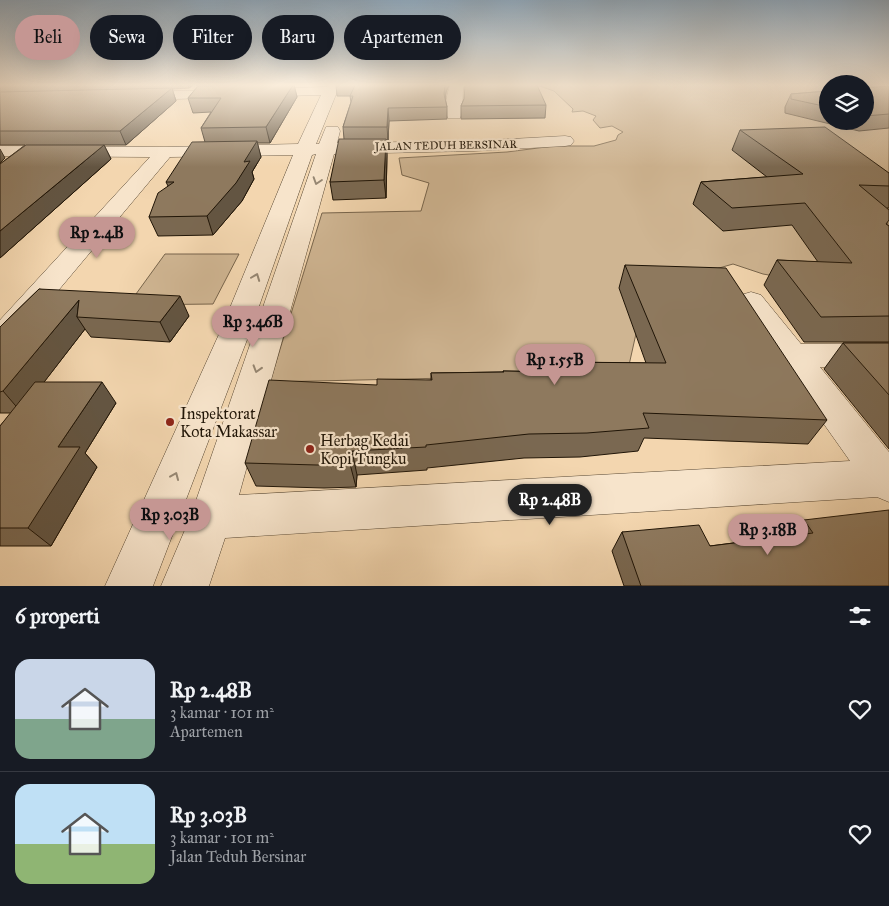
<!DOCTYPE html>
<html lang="id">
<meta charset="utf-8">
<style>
body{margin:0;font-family:"IM FELL Great Primer",serif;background:#20242c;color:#f1f3f6;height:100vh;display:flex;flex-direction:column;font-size:19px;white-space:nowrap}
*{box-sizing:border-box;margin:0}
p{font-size:16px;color:#9ea1a6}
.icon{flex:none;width:28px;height:28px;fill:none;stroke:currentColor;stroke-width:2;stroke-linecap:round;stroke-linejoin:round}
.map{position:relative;height:586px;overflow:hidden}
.drawer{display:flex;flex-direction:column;background:#171b24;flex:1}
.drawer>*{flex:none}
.banner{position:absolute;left:15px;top:15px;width:500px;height:45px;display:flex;gap:10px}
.fabs{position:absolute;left:819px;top:75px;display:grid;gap:10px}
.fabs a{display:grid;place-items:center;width:55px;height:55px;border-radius:50%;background:#171b24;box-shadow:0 5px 20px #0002;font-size:25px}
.price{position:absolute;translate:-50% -42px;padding:0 11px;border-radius:18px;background:#c59692;color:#111;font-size:16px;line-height:32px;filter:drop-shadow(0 1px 2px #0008)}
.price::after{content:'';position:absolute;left:50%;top:30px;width:15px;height:11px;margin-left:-8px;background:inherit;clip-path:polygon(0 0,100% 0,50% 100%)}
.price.current{background:#222;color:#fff}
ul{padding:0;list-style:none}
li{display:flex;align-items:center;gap:15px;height:125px;padding:0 15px}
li+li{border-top:1px solid #363941}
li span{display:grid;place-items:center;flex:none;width:140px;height:100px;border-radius:15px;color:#555}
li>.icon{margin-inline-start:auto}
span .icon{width:60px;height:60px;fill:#fffc;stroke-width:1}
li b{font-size:21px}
h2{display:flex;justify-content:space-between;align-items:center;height:60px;padding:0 15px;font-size:21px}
.chip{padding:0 18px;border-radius:22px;background:#171b24;box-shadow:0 5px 20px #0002;font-size:18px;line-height:45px}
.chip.current{background:#c59692;color:#111}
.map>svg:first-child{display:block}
.green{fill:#cfb592;stroke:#78654c}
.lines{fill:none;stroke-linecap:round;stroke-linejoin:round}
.street-casing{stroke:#554531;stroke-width:1}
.primary-casing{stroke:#201507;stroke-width:1}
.street{fill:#f7e4cb;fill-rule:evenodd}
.primary{fill:#f3d6af;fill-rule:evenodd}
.wall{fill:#7a6851;stroke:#201507}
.shaded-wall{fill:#635542;stroke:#201507}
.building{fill:#8e795e;stroke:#201507}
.oneway{stroke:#968773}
.poi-dot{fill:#8f2418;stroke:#f7e4cb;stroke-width:2}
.labels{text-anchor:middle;stroke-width:4.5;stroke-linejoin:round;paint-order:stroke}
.far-street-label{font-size:11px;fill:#201507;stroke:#f7e4cb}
.near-poi-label{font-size:16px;fill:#201507;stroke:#f7e4cb;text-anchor:start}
</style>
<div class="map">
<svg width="889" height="586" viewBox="0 0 889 586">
<rect width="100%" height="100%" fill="#f3d6af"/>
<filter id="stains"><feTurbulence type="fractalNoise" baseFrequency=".004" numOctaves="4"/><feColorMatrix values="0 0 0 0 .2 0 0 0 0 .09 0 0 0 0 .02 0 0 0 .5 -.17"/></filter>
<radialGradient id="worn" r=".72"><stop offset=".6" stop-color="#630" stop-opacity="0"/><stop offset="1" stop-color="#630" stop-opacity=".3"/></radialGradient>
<g class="green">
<polygon points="537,85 827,85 828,121 865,121 865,85 880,85 889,89 889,296 763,274 733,264 646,289 627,374 270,382 322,213 421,211 429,183 402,175 399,158 507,152 554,146 594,146 616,140 618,135 623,132 612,126 600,128 593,120 596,116 583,111 572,112 573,109 554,91"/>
<polygon points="165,254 239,254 213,304 128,305"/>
</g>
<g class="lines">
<g class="street-casing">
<g id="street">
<polygon points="328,85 342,85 337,92 316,144 319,144 326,127 338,127 340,131 337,143 474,141 565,136 571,137 574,141 571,145 565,146 474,151 334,154 239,495 850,461 737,301 741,295 751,292 761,295 801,344 889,343 889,367 820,367 889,452 889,502 877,497 225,538 209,586 161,586 190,518 316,154 312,155 250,332 153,586 105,586 220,332 293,155 170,157 11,347 0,350 0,320 150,157 0,156 0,146 165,147 298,144 321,95 137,100 132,99 130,96 132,93 137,92 326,87"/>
<path d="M450 85H464C461 95 465 110 460 118H448C443 110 447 94 450 85Z"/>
</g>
</g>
<g class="primary-casing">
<polygon id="primary" points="871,85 889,85 889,92 873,88"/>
</g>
<use href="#street" class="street"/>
<use href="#primary" class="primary"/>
</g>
<g class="wall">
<polygon points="0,85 193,85 189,88 172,89 176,101 126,145 104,145 111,159 0,258 0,164 25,145 0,145"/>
<polygon points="196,85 294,85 297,97 270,143 257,143 261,157 252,172 254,179 242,201 213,235 158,236 149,217 168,186 166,182 205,142 201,128 211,112 193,113 188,98 198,86"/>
<polygon points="336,85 449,85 446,92 445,98 447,107 447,119 389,121 388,140 386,140 387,155 386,198 333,200 330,182 344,139 343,127 351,102 350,96 337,96"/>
<polygon points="889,86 889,128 859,131 785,113 785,107 791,94 828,91 828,121 865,121 865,88"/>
<polygon points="464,99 546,105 545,118 461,119 461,106"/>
<polygon points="740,130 889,173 889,208 887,208 887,225 889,226 889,342 804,342 764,285 777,260 818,262 792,225 723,231 693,204 701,182 767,177 732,150"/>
<polygon points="625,265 827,420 808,444 644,438 638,451 580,457 524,458 427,468 427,470 357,475 356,487 324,488 256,486 245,463 377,385 431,380 431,373 503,372 503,371 556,372 558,362 646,363 619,288"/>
<polygon points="39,289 189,316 170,342 91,337 85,329 44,382 116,403 85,453 97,467 51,546 0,546 0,426 11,413 0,413 0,327"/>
<polygon points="843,343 889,343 889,449 824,369"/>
<polygon points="804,520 889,586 624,586 612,551 622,532 710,546 788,536"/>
</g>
<g class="shaded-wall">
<polygon points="188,85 193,85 189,88"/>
<polygon points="293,85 294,85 297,97 270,143 266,127"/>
<polygon points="445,85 449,85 446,92 444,106 444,94"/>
<polygon points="172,88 176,101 126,145 120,131"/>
<polygon points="388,108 389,121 388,140 387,127"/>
<polygon points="386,139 387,155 386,198 384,180"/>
<polygon points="257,141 261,157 252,172 254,179 242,201 213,235 207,216"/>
<polygon points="104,145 111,159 0,258 0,231"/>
<polygon points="0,149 5,158 0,163"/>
<polygon points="180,296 189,316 170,342 160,322"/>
<polygon points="79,300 77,317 85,329 21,412 3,391"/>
<polygon points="102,382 116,403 85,453 97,467 51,546 28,528 58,447"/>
<polygon points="352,451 357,475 356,487 350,464"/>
</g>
<g class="building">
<polygon points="240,85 293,85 266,127 201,128 221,98 188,98 198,86"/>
<polygon points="355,85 445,85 444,94 447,107 388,108 387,127 343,127 353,96 350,96"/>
<polygon points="465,85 537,85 546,105 461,106 464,99"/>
<polygon points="889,86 889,114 865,116 865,88"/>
<polygon points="172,88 120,131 0,131 0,92"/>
<polygon points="828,91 828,107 791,99 791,94"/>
<polygon points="825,127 889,173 889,186 859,185 889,210 889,220 886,224 889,226 889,316 821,317 777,260 852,263 805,203 732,208 701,182 803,174 740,130"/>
<polygon points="339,139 386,139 384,180 330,182"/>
<polygon points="257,141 244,162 250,161 236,183 207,216 149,217 158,193 174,182 166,182 192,142"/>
<polygon points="26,145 104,145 0,231 0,164"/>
<polygon points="625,265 726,268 827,420 643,413 649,428 587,433 529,434 426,445 426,447 352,451 350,464 317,465 245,463 269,380 377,385 377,379 432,380 431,373 504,372 503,371 561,372 558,362 666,363"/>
<polygon points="39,289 180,296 160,322 77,317 79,300 3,391 0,392 0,327"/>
<polygon points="843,343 889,343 889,395"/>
<polygon points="35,382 102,382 58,447 80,447 28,528 0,528 0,426"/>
<polygon points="889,510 889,586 641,586 622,532 699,525 710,546 813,533 804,520"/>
</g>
<defs><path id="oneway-chevron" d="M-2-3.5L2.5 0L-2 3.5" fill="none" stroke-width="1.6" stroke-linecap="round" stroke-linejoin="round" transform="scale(1.25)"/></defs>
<g class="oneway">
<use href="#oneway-chevron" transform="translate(317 181) rotate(108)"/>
<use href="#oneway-chevron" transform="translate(256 277) rotate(-69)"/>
<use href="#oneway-chevron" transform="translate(257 369) rotate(107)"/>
<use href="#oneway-chevron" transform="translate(175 476) rotate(-67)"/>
</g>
<linearGradient id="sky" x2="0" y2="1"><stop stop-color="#8fa7ba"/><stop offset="0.51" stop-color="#faeddb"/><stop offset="1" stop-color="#faeddb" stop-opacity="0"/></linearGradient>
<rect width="889" height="167" fill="url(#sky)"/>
<g class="poi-dot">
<circle cx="170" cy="422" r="5"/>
<circle cx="310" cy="449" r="5"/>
</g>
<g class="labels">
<g class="far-street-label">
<text transform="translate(446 145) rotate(-1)" y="4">JALAN TEDUH BERSINAR</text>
</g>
<g class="near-poi-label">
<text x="180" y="419">Inspektorat<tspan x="180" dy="18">Kota Makassar</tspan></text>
<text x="320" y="446">Herbag Kedai<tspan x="320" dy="18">Kopi Tungku</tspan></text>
</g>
</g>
<rect width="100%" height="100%" filter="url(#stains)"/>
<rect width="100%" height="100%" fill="url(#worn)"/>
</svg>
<div class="fabs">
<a><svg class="icon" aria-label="layers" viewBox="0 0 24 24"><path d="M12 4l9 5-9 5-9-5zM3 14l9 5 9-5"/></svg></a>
</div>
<b class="price" style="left:97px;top:259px">Rp 2.4B</b>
<b class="price" style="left:253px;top:348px">Rp 3.46B</b>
<b class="price" style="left:555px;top:386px">Rp 1.55B</b>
<b class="price current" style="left:550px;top:526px">Rp 2.48B</b>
<b class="price" style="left:170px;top:541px">Rp 3.03B</b>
<b class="price" style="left:768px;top:556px">Rp 3.18B</b>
<div class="banner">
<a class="chip current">Beli</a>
<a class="chip">Sewa</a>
<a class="chip">Filter</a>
<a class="chip">Baru</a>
<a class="chip">Apartemen</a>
</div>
</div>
<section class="drawer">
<h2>6 properti<svg class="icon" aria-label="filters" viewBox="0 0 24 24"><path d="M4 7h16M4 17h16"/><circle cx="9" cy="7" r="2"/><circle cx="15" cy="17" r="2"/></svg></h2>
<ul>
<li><span style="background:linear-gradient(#c9d6e8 60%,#7fa58c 0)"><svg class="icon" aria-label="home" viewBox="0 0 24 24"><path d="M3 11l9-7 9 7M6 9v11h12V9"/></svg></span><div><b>Rp 2.48B</b><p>3 kamar · 101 m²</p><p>Apartemen</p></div><svg class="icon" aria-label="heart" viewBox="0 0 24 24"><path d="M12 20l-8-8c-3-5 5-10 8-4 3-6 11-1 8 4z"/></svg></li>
<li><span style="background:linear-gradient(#bfe0f5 60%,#8fb573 0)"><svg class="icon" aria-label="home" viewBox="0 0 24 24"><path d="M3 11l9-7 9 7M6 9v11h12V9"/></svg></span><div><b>Rp 3.03B</b><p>3 kamar · 101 m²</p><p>Jalan Teduh Bersinar</p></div><svg class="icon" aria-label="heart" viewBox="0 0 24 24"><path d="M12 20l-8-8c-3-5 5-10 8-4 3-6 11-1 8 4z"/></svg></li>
</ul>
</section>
